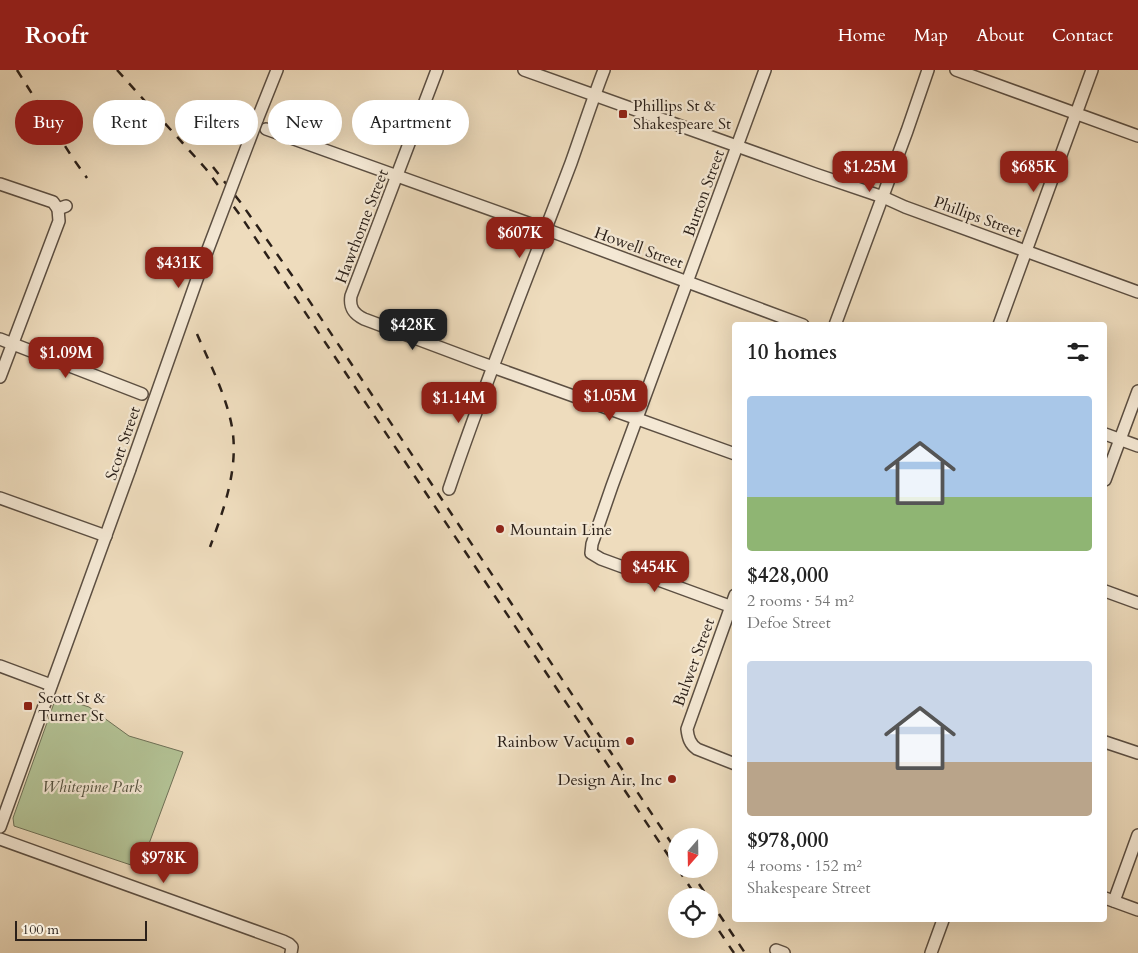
<!DOCTYPE html>
<meta charset="utf-8">
<style>
body{margin:0;font-family:Cardo,serif;background:#f6f6f6;color:#222;height:100vh;display:flex;flex-direction:column;font-size:19px;white-space:nowrap}
*{box-sizing:border-box;margin:0}
p{font-size:16px;color:#767676}
.icon{flex:none;width:28px;height:28px;fill:none;stroke:currentColor;stroke-width:2;stroke-linecap:round;stroke-linejoin:round}
.map{position:relative;flex:1;overflow:hidden}
.drawer{position:absolute;left:732px;top:252px;width:375px;height:600px;display:flex;flex-direction:column;background:#fff;border-radius:5px;box-shadow:0 5px 20px #0002}
.drawer>*{flex:none}
.banner{position:absolute;left:15px;top:30px;width:475px;height:45px;display:flex;gap:10px}
.needle{width:32px;rotate:200deg}
.buttons{position:absolute;left:668px;top:758px;display:grid;gap:10px}
.buttons a{display:grid;place-items:center;width:50px;height:50px;border-radius:50%;background:#fff;box-shadow:0 5px 20px #0002;font-size:25px}
.scale{position:absolute;left:15px;bottom:12px;width:132px;box-sizing:border-box;padding-left:5px;border:2px solid #2b2019;border-top:0;font-size:14px;line-height:18px;white-space:nowrap;color:#2b2019;-webkit-text-stroke:4px #f4e8d4;paint-order:stroke}
.price{position:absolute;translate:-50% -42px;padding:0 11px;border-radius:10px;background:#8f2418;color:#fff;font-size:16px;line-height:32px;filter:drop-shadow(0 1px 2px #0008)}
.price::after{content:'';position:absolute;left:50%;top:30px;width:15px;height:11px;margin-left:-8px;background:inherit;clip-path:polygon(0 0,100% 0,50% 100%)}
.price.selected{background:#222;color:#fff}
ul{padding:0;list-style:none}
li{display:grid;align-content:center;gap:10px;height:265px;padding:0 15px}
li span{display:grid;place-items:center;height:155px;border-radius:5px;color:#555}
li>.icon{margin-inline-start:auto}
span .icon{width:90px;height:90px;fill:#fffc;stroke-width:1}
li b{font-size:21px}
h2{display:flex;justify-content:space-between;align-items:center;height:60px;padding:0 15px;font-size:21px}
.tag{padding:0 18px;border-radius:22px;background:#fff;box-shadow:0 5px 20px #0002;font-size:18px;line-height:45px}
.tag.selected{background:#8f2418;color:#fff}
header{display:flex;align-items:center;gap:30px;box-sizing:border-box;height:70px;padding:0 25px;background:#8f2418;color:#fff}
header strong{font-size:24px}
nav{display:flex;gap:28px;margin-inline-start:auto;font-size:18px}
.map>svg:first-child{display:block}
.green{fill:#b3c295;stroke:#6f7157}
.lines{fill:none;stroke-linecap:round;stroke-linejoin:round}
.minor-casing{stroke:#5c4f42;stroke-width:14}
.minor{stroke:#f4e8d4;stroke-width:11}
.rail{stroke:#2b2019;stroke-width:2.5;stroke-dasharray:9 9;stroke-linecap:butt}
.minor-bridge-casing{stroke:#5c4f42;stroke-width:14;stroke-linecap:butt}
.minor-bridge{stroke:#f4e8d4;stroke-width:11}
.poi-dot{fill:#8f2418;stroke:#f4e8d4;stroke-width:2}
.labels{text-anchor:middle;stroke-width:4.5;stroke-linejoin:round;paint-order:stroke}
.poi-label{font-size:16px;fill:#2b2019;stroke:#f4e8d4;text-anchor:start}
.street-label{font-size:16px;fill:#2b2019;stroke:#f4e8d4}
.park-label{font-size:16px;font-style:italic;fill:#54513e;stroke:#f4e8d4}
</style>
<header>
<strong>Roofr</strong>
<nav><a>Home</a><a>Map</a><a>About</a><a>Contact</a></nav>
</header>
<div class="map">
<svg width="1138" height="883" viewBox="0 0 1138 883">
<rect width="100%" height="100%" fill="#eedcbd"/>
<filter id="stains"><feTurbulence type="fractalNoise" baseFrequency=".004" numOctaves="4"/><feColorMatrix values="0 0 0 0 .2 0 0 0 0 .09 0 0 0 0 .02 0 0 0 .5 -.17"/></filter>
<radialGradient id="worn" r=".72"><stop offset=".6" stop-color="#630" stop-opacity="0"/><stop offset="1" stop-color="#630" stop-opacity=".3"/></radialGradient>
<polygon class="green" points="60,628 89,637 129,666 183,682 140,798 14,756 13,748 54,633"/>
<g class="lines">
<g class="minor-casing">
<g id="minor">
<path d="M437 0 351 226C349 238 354 244 364 249L476 291 735 384"/>
<polyline points="524,0 815,104 883,127 905,137 1138,222"/>
<polyline points="956,0 1138,66"/>
<polyline points="257,50 277,0"/>
<polyline points="266,59 545,159 803,255"/>
<polyline points="0,114 53,132 58,139 66,136"/>
<polyline points="835,255 907,61 928,0"/>
<polyline points="999,255 1092,0"/>
<polyline points="0,269 142,324"/>
<polyline points="0,307 59,151 58,139"/>
<polyline points="1105,364 1138,376"/>
<polyline points="1105,410 1138,321"/>
<path d="M449 419C486 309 530 201 571 93 582 62 592 31 604 0"/>
<polyline points="0,428 106,466"/>
<polyline points="1105,521 1138,533"/>
<path d="M735 525 687 659C688 668 690 674 697 679L735 694"/>
<polyline points="735,538 601,489 591,483 592,474 612,416 765,0"/>
<polyline points="0,596 51,615"/>
<polyline points="1105,672 1138,683"/>
<polyline points="0,757 130,399"/>
<polyline points="0,769 283,871 289,874 292,877 291,883"/>
<polyline points="1105,828 1138,840"/>
<polyline points="1114,831 1138,765"/>
<polyline points="776,880 784,883"/>
<polyline points="931,883 943,850"/>
</g>
</g>
<use href="#minor" class="minor"/>
<g class="rail">
<polyline points="17,0 72,87 87,108"/>
<polyline points="117,0 206,99 240,145 676,797"/>
<polyline points="213,97 241,133 296,211 676,780"/>
<path d="M197 264C210 294 226 325 232 357 239 398 224 439 210 477"/>
<polyline points="678,799 696,826"/>
<polyline points="689,799 707,826"/>
<polyline points="709,829 745,883"/>
<polyline points="709,846 734,883"/>
</g>
<g class="minor-bridge-casing">
<polyline id="minor-bridge" points="130,399 202,195 257,50"/>
</g>
<use href="#minor-bridge" class="minor-bridge"/>
</g>
<g class="poi-dot">
<rect x="618" y="39" width="10" height="10" rx="2.5"/>
<circle cx="500" cy="459" r="5"/>
<rect x="23" y="631" width="10" height="10" rx="2.5"/>
<circle cx="630" cy="671" r="5"/>
<circle cx="672" cy="709" r="5"/>
</g>
<g class="labels">
<g class="poi-label">
<text x="633" y="41">Phillips St &amp;<tspan x="633" dy="18">Shakespeare St</tspan></text>
<text x="510" y="465">Mountain Line</text>
<text x="38" y="633">Scott St &amp;<tspan x="38" dy="18">Turner St</tspan></text>
<text x="620" y="677" text-anchor="end">Rainbow Vacuum</text>
<text x="662" y="715" text-anchor="end">Design Air, Inc</text>
</g>
<g class="street-label">
<text transform="translate(703 123) rotate(-70)" y="6">Burton Street</text>
<text transform="translate(978 146) rotate(20)" y="6">Phillips Street</text>
<text transform="translate(361 156) rotate(-69)" y="6">Hawthorne Street</text>
<text transform="translate(639 177) rotate(20)" y="6">Howell Street</text>
<text transform="translate(122 373) rotate(-71)" y="6">Scott Street</text>
<text transform="translate(693 592) rotate(-70)" y="6">Bulwer Street</text>
</g>
<g class="park-label">
<text x="92" y="722">Whitepine Park</text>
</g>
</g>
<rect width="100%" height="100%" filter="url(#stains)"/>
<rect width="100%" height="100%" fill="url(#worn)"/>
</svg>
<div class="buttons">
<a><svg class="needle" viewBox="-14 -14 28 28"><path d="M0-13l5 13h-10z" fill="#e53935"/><path d="M0 13l5-13h-10z" fill="#767676"/></svg></a>
<a><svg class="icon" aria-label="locate" viewBox="0 0 24 24"><circle cx="12" cy="12" r="6"/><path d="M12 2v4M12 18v4M2 12h4M18 12h4"/></svg></a>
</div>
<div class="scale">100 m</div>
<b class="price" style="left:870px;top:123px">$1.25M</b>
<b class="price" style="left:1034px;top:123px">$685K</b>
<b class="price" style="left:520px;top:189px">$607K</b>
<b class="price" style="left:179px;top:219px">$431K</b>
<b class="price selected" style="left:413px;top:281px">$428K</b>
<b class="price" style="left:66px;top:309px">$1.09M</b>
<b class="price" style="left:610px;top:352px">$1.05M</b>
<b class="price" style="left:459px;top:354px">$1.14M</b>
<b class="price" style="left:655px;top:523px">$454K</b>
<b class="price" style="left:164px;top:814px">$978K</b>
<div class="banner">
<a class="tag selected">Buy</a>
<a class="tag">Rent</a>
<a class="tag">Filters</a>
<a class="tag">New</a>
<a class="tag">Apartment</a>
</div>
<section class="drawer">
<h2>10 homes<svg class="icon" aria-label="filters" viewBox="0 0 24 24"><path d="M4 7h16M4 17h16"/><circle cx="9" cy="7" r="2"/><circle cx="15" cy="17" r="2"/></svg></h2>
<ul>
<li><span style="background:linear-gradient(#a9c7e8 65%,#8fb573 0)"><svg class="icon" aria-label="home" viewBox="0 0 24 24"><path d="M3 11l9-7 9 7M6 9v11h12V9"/></svg></span><div><b>$428,000</b><p>2 rooms · 54 m²</p><p>Defoe Street</p></div></li>
<li><span style="background:linear-gradient(#c9d6e8 65%,#b9a48a 0)"><svg class="icon" aria-label="home" viewBox="0 0 24 24"><path d="M3 11l9-7 9 7M6 9v11h12V9"/></svg></span><div><b>$978,000</b><p>4 rooms · 152 m²</p><p>Shakespeare Street</p></div></li>
</ul>
</section>
</div>
